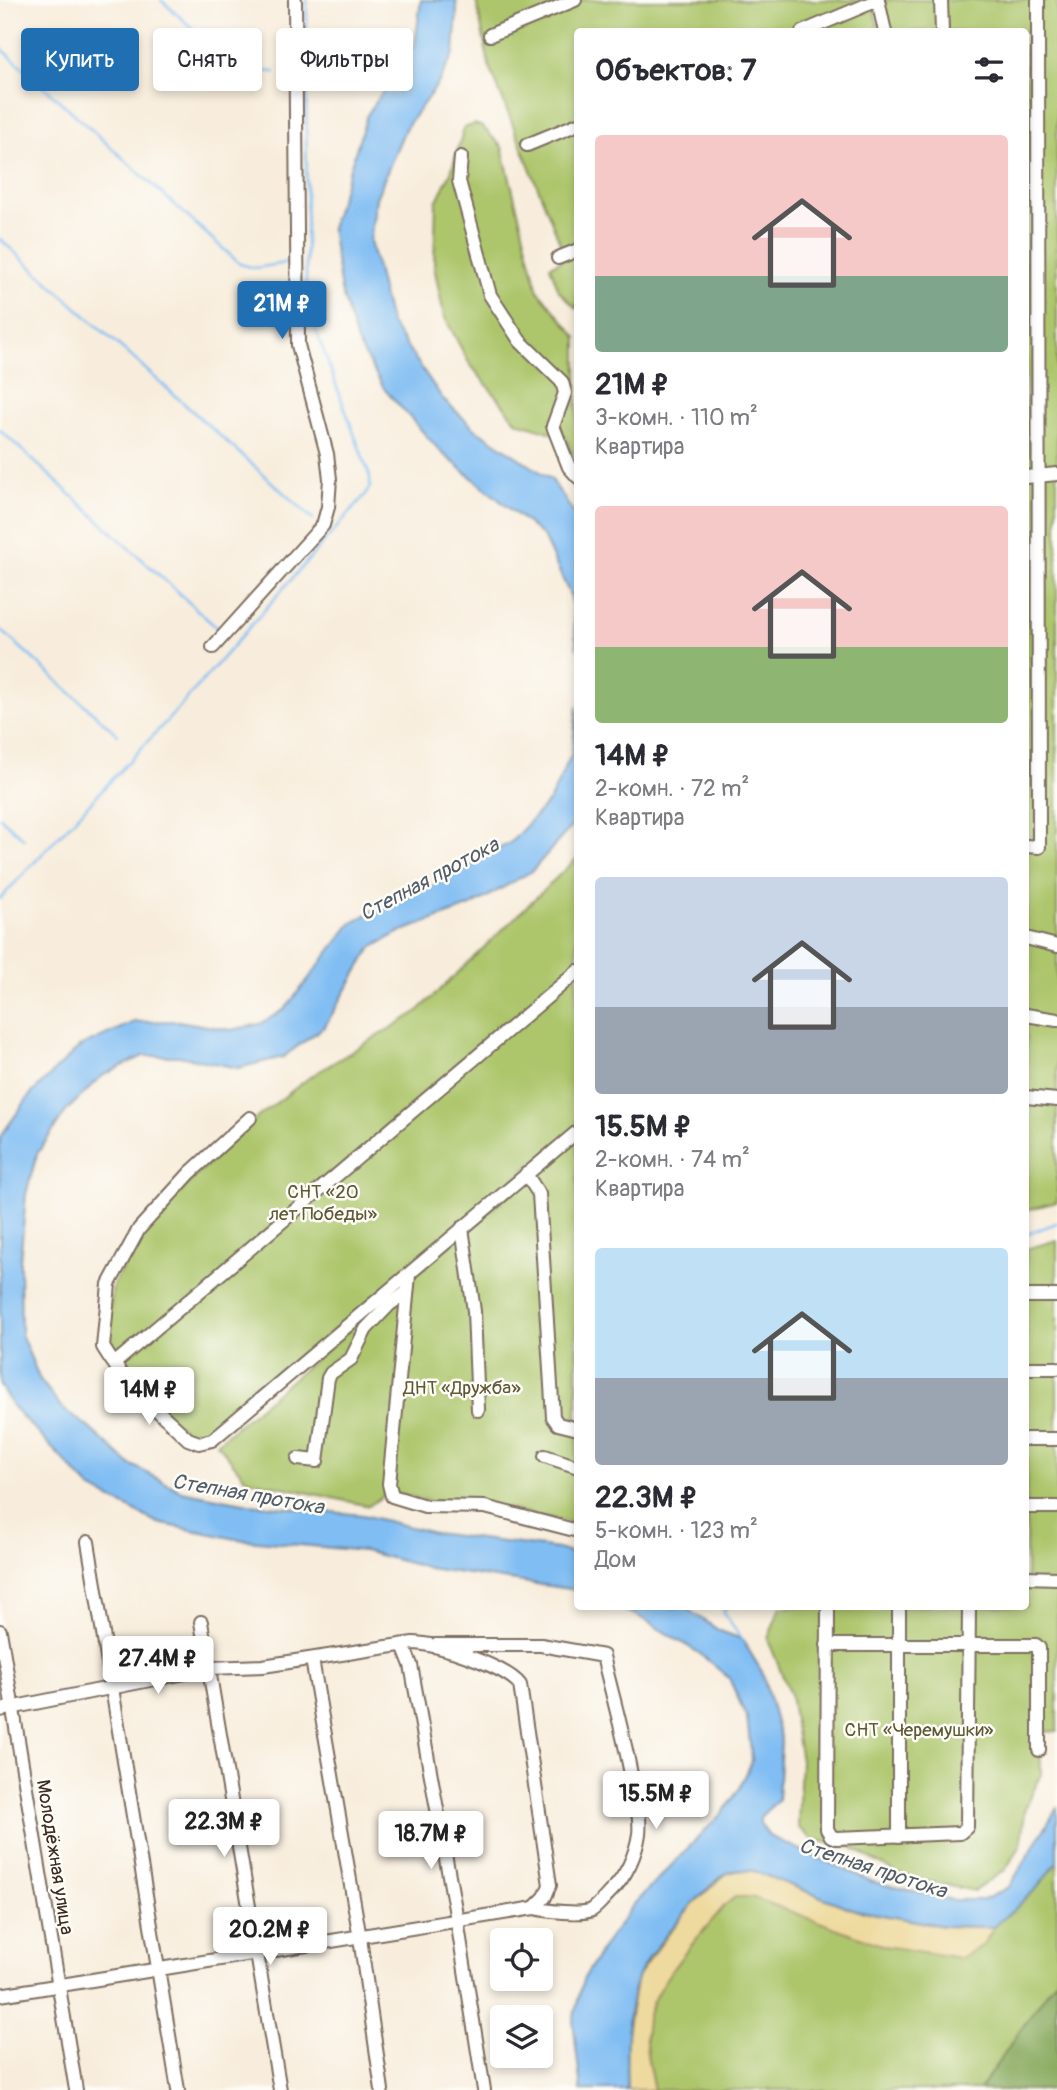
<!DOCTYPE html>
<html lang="ru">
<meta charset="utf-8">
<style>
body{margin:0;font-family:Pangolin,sans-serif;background:#f2f2f3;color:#2b2b33;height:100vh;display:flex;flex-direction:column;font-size:26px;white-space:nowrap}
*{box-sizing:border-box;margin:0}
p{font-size:23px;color:#7c7c81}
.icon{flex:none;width:38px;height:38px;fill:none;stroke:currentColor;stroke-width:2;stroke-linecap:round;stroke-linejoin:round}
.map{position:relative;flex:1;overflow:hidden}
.drawer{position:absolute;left:574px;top:28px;width:455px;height:1582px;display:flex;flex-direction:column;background:#fff;border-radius:7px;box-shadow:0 4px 10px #0003}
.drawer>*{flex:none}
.top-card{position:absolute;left:21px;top:28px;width:448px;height:63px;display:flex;gap:14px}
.controls{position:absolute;left:490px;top:1928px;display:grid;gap:14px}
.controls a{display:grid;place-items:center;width:63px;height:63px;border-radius:7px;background:#fff;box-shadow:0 4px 10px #0003;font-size:35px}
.price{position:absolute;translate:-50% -60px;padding:0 16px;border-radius:7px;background:#fff;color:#222;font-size:23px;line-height:46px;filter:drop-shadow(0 2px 4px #0008)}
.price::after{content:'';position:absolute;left:50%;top:42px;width:21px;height:16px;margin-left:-10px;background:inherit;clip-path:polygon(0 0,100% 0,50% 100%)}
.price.active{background:#1f6fb2;color:#fff}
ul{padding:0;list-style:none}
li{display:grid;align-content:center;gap:14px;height:371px;padding:0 21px}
li span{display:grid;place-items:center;height:217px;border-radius:7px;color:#555}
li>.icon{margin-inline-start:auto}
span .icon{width:126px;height:126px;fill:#fffc;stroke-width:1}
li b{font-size:30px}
h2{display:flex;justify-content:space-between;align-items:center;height:84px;padding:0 21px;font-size:30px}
.chip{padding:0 24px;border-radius:7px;background:#fff;box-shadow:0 4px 10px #0003;font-size:24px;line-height:63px}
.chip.active{background:#1f6fb2;color:#fff}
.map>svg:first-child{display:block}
.green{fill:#adc66c;stroke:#747845;stroke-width:2}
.forest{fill:#8aab60;stroke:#626a3f;stroke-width:2}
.sand{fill:#eeda9e;stroke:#94825e;stroke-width:2}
.water{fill:#80bdf3;stroke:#5e7488;stroke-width:2}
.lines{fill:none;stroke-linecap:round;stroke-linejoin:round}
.stream{stroke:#80bdf3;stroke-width:2.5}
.minor-casing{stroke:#7d6e60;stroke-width:16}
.minor{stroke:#fff;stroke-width:12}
.labels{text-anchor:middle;stroke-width:5;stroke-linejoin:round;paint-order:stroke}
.park-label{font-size:19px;fill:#5d5935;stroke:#fdfcf7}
.street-label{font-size:19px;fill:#3b2a1e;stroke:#fdfcf7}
.water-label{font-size:21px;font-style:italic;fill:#535d69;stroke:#fdfcf7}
</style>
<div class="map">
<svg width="1057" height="2090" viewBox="0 0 1057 2090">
<rect width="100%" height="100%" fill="#fdfcf7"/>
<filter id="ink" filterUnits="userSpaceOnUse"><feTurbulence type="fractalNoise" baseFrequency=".0143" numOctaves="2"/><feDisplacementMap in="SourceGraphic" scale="14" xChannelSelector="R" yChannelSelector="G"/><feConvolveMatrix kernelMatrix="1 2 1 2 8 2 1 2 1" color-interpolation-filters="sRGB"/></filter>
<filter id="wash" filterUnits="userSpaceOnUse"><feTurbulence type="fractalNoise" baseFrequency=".00686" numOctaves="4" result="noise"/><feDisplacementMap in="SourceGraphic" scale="28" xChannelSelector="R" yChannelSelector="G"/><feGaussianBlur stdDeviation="1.57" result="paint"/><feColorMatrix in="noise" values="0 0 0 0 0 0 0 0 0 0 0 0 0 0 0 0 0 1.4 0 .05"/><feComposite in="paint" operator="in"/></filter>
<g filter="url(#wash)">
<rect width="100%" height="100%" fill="#f8eddc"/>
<g class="green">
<polygon points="476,0 872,0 879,31 578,32 577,309 559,291 550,266 566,258 489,65"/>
<polygon points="884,0 1057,0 1057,1202 1026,1210 1026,32 891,31"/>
<polygon points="475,124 483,127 502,147 538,291 577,337 577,467 566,437 517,422 469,363 444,316 434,266 436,202 451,172 464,128"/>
<polygon points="577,858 577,1126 206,1438 193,1439 130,1380 106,1346 113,1285 142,1233 194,1178 254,1120 310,1077 417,1012"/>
<polygon points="577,1137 577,1524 481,1503 431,1502 385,1490 384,1495 369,1506 246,1479 217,1443"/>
<polygon points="1057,1240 1057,1731 1040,1732 1041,1775 1026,1806 1020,1847 1005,1870 974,1891 900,1875 849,1846 813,1840 798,1827 801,1761 790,1695 768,1639 780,1607 1026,1606 1026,1249"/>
<path d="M1057 1862V1978L979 2090H654C649 2067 643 2043 647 2019 654 1983 700 1936 724 1906L735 1897H752L982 1946 994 1927 1037 1888Z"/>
</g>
<polygon class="forest" points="1057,1978 1057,2090 979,2090"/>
<path class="sand" d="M741 1870 754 1871 855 1910 944 1926 994 1927 982 1946 960 1958 884 1946 752 1897H735L724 1906C700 1936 654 1983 647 2019 643 2043 649 2067 654 2090H627L625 2044 637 1976 689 1907 727 1873Z"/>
<g class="water">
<polygon points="421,0 456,0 457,10 454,53 439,82 405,129 376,198 370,241 390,322 443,399 474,428 552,480 577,518 577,650 571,597 543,536 442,453 385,390 357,342 341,290 331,228 367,115 415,44"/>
<polygon points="577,706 577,820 532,871 471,906 400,932 371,948 325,1026 283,1057 238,1068 179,1056 143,1056 102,1076 67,1110 37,1154 26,1194 20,1263 21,1334 39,1378 62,1408 87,1426 128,1463 181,1491 249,1504 363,1515 434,1533 558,1549 577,1555 577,1590 428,1568 364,1551 236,1539 158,1523 90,1488 12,1406 0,1385 0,1137 30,1095 79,1047 134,1022 178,1021 231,1030 260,1024 285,1009 351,924 392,899 432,886 511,842 550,800 572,753"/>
<path d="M616 1607H684L720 1631 742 1639 762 1672 781 1740 778 1800 760 1817V1824L769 1836 873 1882 952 1900H984L1009 1887 1057 1808V1862L1037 1888 994 1927 944 1926 855 1910 754 1871C746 1870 736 1869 728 1873 709 1881 643 1959 637 1978 625 2014 626 2053 627 2090H581L573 2020 583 1980 605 1944 634 1904 722 1813 740 1788 752 1760 747 1718 729 1678 699 1653 636 1615Z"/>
</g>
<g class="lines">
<g class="stream">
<polyline points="161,0 236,67 243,70 275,72"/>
<polyline points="0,47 240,264 255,268 292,262"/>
<polyline points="0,239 313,519"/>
<polyline points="0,430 217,628"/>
<polyline points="0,629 118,735"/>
<polyline points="0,817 24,839"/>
<polyline points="0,899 177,710 366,494 370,487 370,477 306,303 307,0"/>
<polyline points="1026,1234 1057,1223"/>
<polyline points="727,1606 723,1612 742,1639"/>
</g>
</g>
</g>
<g filter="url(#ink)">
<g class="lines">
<g class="minor-casing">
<g id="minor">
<polyline points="878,0 885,32"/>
<polyline points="941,0 942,32"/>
<polyline points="802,32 878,0"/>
<polyline points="490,35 575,0"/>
<polyline points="527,145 578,124"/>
<polyline points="461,157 459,181 490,295 520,341 562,382 565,393 553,426 569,467 578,477"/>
<polyline points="558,258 578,250"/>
<polyline points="1026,477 1057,474"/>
<polyline points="213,647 323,525 328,507 330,479 327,454 298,345 295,0"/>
<polyline points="1026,846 1039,847 1038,0"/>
<polyline points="1026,938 1057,946"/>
<polyline points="1026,1015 1057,1020"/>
<polyline points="1026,1097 1057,1100"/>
<polyline points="250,1118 190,1173 139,1229 109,1284 103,1347 110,1358 127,1382 188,1439 199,1443 212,1440 578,1131"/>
<polyline points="526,1174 539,1194 553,1417 558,1424 578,1429"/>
<polyline points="462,1228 474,1311 478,1410"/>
<polyline points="409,1275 389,1484 392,1496 425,1506 485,1507 578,1531"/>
<polyline points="1026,1296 1057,1296"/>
<polyline points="115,1363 578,971"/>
<polyline points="1026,1368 1057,1368"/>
<polyline points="1026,1439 1057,1439"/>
<polyline points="545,1456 578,1467"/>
<polyline points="298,1459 317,1461 328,1378 331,1373 351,1359 366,1329 389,1305 407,1292"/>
<polyline points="1026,1507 1057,1507"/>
<polyline points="88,1542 178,2090"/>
<polyline points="1026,1577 1057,1578"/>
<polyline points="828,1606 827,1829 831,1836 836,1838 960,1833 967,1827 969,1606"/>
<polyline points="201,1622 280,2090"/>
<polyline points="0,1631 76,2090"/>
<polyline points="403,1645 411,1665 457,1920 484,2090"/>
<polyline points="827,1645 1036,1645 1039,1648 1039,1750"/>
<polyline points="312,1659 360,1938 382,2090"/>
<path d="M0 1710 210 1668 263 1666 413 1643C437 1643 507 1667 520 1685L550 1885 545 1897 534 1908"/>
<polyline points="899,1836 899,1606"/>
<path d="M0 1995 534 1908C546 1911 582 1915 592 1910 599 1905 605 1897 611 1891 626 1877 636 1854 639 1834 641 1818 636 1802 633 1786 626 1742 613 1699 603 1656L541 1645H435"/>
</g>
</g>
<use href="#minor" class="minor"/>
</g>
</g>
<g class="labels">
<g class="park-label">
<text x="323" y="1198">СНТ «20<tspan x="323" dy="22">лет Победы»</tspan></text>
<text x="462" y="1394">ДНТ «Дружба»</text>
<text x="919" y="1736">СНТ «Черемушки»</text>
</g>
<g class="street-label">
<text transform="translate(56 1857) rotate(81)" y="7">Молодёжная улица</text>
</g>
<g class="water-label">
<text transform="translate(429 879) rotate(-28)" y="7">Степная протока</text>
<text transform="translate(248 1494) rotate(10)" y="7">Степная протока</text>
<text transform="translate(873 1868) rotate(18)" y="7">Степная протока</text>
</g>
</g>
</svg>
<div class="controls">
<a><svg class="icon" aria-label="locate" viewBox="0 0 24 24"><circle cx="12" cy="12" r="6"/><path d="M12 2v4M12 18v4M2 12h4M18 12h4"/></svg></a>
<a><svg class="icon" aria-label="layers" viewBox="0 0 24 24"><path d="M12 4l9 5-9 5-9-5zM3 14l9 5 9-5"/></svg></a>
</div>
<b class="price active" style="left:282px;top:341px">21M ₽</b>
<b class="price" style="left:149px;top:1427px">14M ₽</b>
<b class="price" style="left:158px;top:1696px">27.4M ₽</b>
<b class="price" style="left:656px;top:1831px">15.5M ₽</b>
<b class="price" style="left:224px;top:1859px">22.3M ₽</b>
<b class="price" style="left:431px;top:1871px">18.7M ₽</b>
<b class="price" style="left:270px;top:1967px">20.2M ₽</b>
<div class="top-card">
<a class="chip active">Купить</a>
<a class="chip">Снять</a>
<a class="chip">Фильтры</a>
</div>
<section class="drawer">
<h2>Объектов: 7<svg class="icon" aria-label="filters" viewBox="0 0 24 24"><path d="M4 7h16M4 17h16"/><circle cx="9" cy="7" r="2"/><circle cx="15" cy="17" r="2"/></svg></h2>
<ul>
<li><span style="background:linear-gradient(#f6c9c9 65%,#7fa58c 0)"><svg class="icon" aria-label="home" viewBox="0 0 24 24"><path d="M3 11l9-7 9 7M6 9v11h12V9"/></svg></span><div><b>21M ₽</b><p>3-комн. · 110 m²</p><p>Квартира</p></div></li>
<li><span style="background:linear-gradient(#f6c9c9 65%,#8fb573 0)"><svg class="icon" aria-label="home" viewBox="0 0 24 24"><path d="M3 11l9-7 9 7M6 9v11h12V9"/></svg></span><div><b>14M ₽</b><p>2-комн. · 72 m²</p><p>Квартира</p></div></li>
<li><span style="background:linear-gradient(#c9d6e8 60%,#9aa5b1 0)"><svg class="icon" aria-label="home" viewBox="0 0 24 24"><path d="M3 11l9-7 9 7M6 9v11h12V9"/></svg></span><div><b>15.5M ₽</b><p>2-комн. · 74 m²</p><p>Квартира</p></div></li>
<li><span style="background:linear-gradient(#bfe0f5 60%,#9aa5b1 0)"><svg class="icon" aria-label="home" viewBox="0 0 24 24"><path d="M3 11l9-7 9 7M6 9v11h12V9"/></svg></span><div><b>22.3M ₽</b><p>5-комн. · 123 m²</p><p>Дом</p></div></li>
</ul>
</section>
</div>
